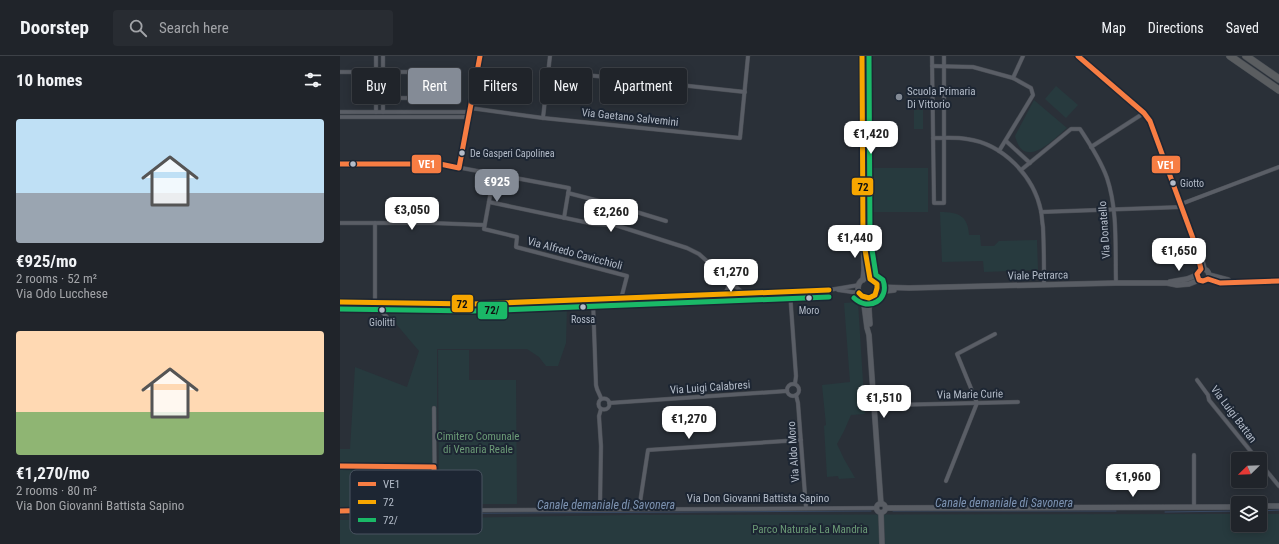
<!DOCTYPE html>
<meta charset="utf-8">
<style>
body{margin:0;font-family:"Roboto Condensed",sans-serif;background:#282c32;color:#f1f3f6;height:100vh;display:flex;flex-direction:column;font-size:15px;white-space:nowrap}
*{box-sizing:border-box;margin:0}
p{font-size:13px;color:#a2a4a8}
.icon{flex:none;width:22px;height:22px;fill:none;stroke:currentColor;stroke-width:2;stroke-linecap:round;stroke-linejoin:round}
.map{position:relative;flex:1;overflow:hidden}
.side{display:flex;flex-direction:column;background:#20242a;width:340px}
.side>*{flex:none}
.top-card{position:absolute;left:12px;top:12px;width:380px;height:36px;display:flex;gap:8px}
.needle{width:26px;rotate:247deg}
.buttons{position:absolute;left:891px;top:396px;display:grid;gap:8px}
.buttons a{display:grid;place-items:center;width:36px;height:36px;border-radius:4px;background:#20242a;box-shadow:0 2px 10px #0003,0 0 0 1px #3d4147;font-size:20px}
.price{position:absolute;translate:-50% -34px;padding:0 9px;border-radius:8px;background:#fff;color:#222;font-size:13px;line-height:26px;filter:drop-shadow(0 1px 2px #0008)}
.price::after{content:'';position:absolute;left:50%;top:24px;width:12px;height:9px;margin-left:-6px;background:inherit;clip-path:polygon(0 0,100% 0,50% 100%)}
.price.selected{background:#848b96;color:#fff}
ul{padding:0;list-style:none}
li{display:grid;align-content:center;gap:8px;height:212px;padding:0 16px}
li span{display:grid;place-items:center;height:124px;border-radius:4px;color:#555}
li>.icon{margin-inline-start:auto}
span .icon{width:72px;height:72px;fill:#fffc;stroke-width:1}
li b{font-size:17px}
h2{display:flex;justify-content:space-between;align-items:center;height:48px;padding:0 16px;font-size:17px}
.chip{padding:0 14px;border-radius:4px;background:#20242a;box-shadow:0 2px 10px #0003,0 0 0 1px #3d4147;font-size:14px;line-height:36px}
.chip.selected{background:#848b96;color:#fff}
header{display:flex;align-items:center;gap:24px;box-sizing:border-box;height:56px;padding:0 20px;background:#20242a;border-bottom:1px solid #3d4147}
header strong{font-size:19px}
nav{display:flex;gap:22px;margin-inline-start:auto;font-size:14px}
.search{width:280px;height:36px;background:#282c32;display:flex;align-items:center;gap:10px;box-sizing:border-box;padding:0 14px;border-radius:4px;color:#a2a4a8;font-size:15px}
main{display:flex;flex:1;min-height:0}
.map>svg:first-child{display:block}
.green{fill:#273a3e}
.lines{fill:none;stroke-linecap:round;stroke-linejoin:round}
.stream{stroke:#384963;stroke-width:1}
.street-casing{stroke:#484c53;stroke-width:4.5}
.secondary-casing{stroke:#484c53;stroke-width:6}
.highway-casing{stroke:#474c53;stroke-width:8}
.street{stroke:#5a5e66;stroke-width:3.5}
.secondary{stroke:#595d64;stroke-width:5}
.highway{stroke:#5a5d60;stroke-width:7}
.bus-1-casing{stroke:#1d2633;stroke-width:8}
.bus-2-casing{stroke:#1d2633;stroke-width:8}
.bus-3-casing{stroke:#1d2633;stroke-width:8}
.bus-1{stroke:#f77d43;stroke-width:5}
.bus-2{stroke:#f7a600;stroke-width:5}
.bus-3{stroke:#1ab867;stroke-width:5}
.poi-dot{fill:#848b96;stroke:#1d2633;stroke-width:1.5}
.bus-dot{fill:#b4bcc9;stroke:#1d2633;stroke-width:1.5}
.labels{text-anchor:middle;stroke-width:4;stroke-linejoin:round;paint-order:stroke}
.bus-label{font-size:10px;fill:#b4bcc9;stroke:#1d2633}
.poi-label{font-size:11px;fill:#b4bcc9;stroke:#1d2633;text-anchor:start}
.street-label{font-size:11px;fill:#b4bcc9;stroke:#1d2633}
.park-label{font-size:11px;fill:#6b9a76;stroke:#1d2633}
.water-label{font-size:12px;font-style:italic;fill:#7c92b1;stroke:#1d2633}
.key{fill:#1d2633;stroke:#4a5360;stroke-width:1}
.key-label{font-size:11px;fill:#b4bcc9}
.line-badge{stroke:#1d2633;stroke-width:1.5}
.badge-label{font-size:11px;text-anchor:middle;font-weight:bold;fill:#fff}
.pale-badge-label{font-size:11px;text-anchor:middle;font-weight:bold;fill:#111}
</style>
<header>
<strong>Doorstep</strong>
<div class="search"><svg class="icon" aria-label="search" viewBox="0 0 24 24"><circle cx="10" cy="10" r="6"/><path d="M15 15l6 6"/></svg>Search here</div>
<nav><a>Map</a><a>Directions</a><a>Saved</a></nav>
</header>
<main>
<section class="side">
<h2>10 homes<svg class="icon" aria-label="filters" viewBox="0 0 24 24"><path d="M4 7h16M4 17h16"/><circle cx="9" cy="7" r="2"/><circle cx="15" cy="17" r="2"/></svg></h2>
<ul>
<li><span style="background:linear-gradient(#bfe0f5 60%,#9aa5b1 0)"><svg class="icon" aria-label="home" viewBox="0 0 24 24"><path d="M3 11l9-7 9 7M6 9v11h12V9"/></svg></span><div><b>€925/mo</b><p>2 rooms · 52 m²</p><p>Via Odo Lucchese</p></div></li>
<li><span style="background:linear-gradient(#ffd9b3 65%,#8fb573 0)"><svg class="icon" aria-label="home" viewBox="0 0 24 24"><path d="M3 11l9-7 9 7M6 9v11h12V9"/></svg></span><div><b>€1,270/mo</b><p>2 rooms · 80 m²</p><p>Via Don Giovanni Battista Sapino</p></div></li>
</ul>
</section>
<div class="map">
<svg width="939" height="488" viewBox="0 0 939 488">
<rect width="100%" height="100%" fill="#2a3038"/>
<g class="green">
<polygon points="716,30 738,49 726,62 705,43"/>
<path d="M694 44 727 72C713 84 684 115 675 80Z"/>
<rect x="574" y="54" width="9" height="19"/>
<rect x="530" y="112" width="58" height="44"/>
<path d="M600 156C619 156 628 160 629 179H640L641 190H654L659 185 697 184 698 214 644 216 643 205 602 206Z"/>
<polygon points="518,246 525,358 511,359 504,375 497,388 504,403 515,422 499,423 498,420 487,421 484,370 486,369 482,329 510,326 504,247"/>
<polygon points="227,251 226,287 218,310 206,310 199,301 187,293 97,293 97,451 0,452 0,393 10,393 15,311 67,331 79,295 51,262 45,252"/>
<polygon points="98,294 129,294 129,324 176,324 177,448 99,448"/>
<polygon points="898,458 898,469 920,469 920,458 939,458 939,488 0,488 0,464 288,459"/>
</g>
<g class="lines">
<g class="stream">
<polyline points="553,455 776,455"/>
<polyline points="920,455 939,454"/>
<polyline points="825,456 898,455"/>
<polyline points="0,458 531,455"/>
</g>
<g class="street-casing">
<g id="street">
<polyline points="36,0 36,56"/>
<polyline points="43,0 43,56"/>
<polyline points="592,0 594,147 604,147 604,0"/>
<polyline points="738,0 804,57 810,65 854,185 861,213"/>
<polyline points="592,10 633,11 673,22 691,32 693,39 659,95"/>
<polyline points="209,15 405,36"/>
<polyline points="0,16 82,16 82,42 43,42"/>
<polyline points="673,22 683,0"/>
<polyline points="130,52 203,62 400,82 408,0"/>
<polyline points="130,54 140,0"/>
<polyline points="0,56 129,56"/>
<polyline points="0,61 128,61"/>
<polyline points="203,62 210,0"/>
<path d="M593 82C604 82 616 81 627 83 663 88 694 120 701 155 702 160 702 166 703 171 704 190 704 209 704 229"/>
<polyline points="666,85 690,107"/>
<polyline points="751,91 804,57"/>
<polyline points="0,108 100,108 229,132 224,162"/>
<polyline points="119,112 129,60"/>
<path d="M681 114 731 73H740C750 88 761 105 767 122 778 155 775 192 776 227"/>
<polyline points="154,118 144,173 177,181 176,191 287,220 281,243"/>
<polyline points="228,137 267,147 326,165"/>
<polyline points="149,146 254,168 275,169 347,192 359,198 404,238"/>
<polyline points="841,148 939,111"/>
<polyline points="701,156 842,151"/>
<polyline points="0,167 92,167 144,169"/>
<polyline points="35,167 35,247 38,252 47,261"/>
<polyline points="856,188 860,194 865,213"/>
<polyline points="498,234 519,237"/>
<polyline points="450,236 456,320 455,328"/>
<path d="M383 239C388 234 389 231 388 224"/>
<polyline points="253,244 256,329 257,333 261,342"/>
<polyline points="0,246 133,248 278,243 489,234 519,229"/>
<polyline points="857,324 868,339 869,344 917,403"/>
<circle cx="453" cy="334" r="6"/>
<polyline points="456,339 458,347 466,452"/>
<circle cx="264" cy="348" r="5.5"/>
<polyline points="269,347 447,335"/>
<polyline points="534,348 553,349 678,346"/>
<polyline points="94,352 95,453"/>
<polyline points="920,407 939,430"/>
<polyline points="0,410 94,411"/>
<polyline points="606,425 637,347 617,298 655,278"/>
<polyline points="854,451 854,399"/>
<polyline points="260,453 261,390 259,360 261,353"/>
<polyline points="299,453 308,394 461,384"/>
<polyline points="0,455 537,452"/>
</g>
</g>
<g class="secondary-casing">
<g id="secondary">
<polyline points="521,0 524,214 523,224"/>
<polyline points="526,206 530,223"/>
<polyline points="869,219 888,224"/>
<path d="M858 221V216L861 213C866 213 868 214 869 219"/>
<circle cx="528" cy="232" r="10"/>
<polyline points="868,223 880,227 939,225"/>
<polyline points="830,226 847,223 857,219"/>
<polyline points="538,231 569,232 776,227 827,227 837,229 849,228 859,224"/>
<polyline points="537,236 554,234"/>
<polyline points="523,241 527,272 529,279 541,448"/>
<polyline points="530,268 529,253 531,242"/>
<circle cx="541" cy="452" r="4.5"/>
<polyline points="920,450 939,450"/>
<polyline points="546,452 898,451"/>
<polyline points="541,457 542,488"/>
</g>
</g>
<g class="highway-casing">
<g id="highway">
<polyline points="890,0 939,34"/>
<polyline points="906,0 939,23"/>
</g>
</g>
<use href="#street" class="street"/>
<use href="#secondary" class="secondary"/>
<use href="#highway" class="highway"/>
<g class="bus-1-casing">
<g id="bus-1">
<polyline points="738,0 804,57 810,65 854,185 861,213 857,218 859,224 863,225 868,223 880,227 939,225"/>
<polyline points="0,108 100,108 119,112 140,0"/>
<polyline points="0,410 94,411 95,453 0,455"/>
</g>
</g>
<g class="bus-2-casing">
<g id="bus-2">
<polyline points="519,237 522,240 529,242 535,239 537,232 537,228 530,223 523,182 522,0"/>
<polyline points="0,246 133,248 489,234"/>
</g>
</g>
<g class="bus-3-casing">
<g id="bus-3">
<path d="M514 242C529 256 550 244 543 224L536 219 530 181 529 0"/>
<polyline points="0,253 133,255 489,241"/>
</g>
</g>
<use href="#bus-1" class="bus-1"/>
<use href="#bus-2" class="bus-2"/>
<use href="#bus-3" class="bus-3"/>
</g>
<circle class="poi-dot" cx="559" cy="41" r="4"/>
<g class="bus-dot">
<circle cx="122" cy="97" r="3.5"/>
<circle cx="13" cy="108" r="3.5"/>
<circle cx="833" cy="127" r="3.5"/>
<circle cx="469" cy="242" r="3.5"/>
<circle cx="243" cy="251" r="3.5"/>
<circle cx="42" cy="254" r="3.5"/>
</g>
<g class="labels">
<g class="bus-label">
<text x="130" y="101" text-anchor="start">De Gasperi Capolinea</text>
<text x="840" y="131" text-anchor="start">Giotto</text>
<text x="469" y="258">Moro</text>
<text x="243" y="267">Rossa</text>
<text x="42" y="270">Giolitti</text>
</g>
<g class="poi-label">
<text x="567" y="39">Scuola Primaria<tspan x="567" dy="13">Di Vittorio</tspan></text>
</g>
<g class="street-label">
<text transform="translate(290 61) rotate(6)" y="4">Via Gaetano Salvemini</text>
<text transform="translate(764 174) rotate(-94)" y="4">Via Donatello</text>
<text transform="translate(235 197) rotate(15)" y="4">Via Alfredo Cavicchioli</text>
<text transform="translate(698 219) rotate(-1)" y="4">Viale Petrarca</text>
<text transform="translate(370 331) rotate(-4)" y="4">Via Luigi Calabresi</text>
<text transform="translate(630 338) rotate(-1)" y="4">Via Marie Curie</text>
<text transform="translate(894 358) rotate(53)" y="4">Via Luigi Battan</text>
<text transform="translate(453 396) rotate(-94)" y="4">Via Aldo Moro</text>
<text x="418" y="446">Via Don Giovanni Battista Sapino</text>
</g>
<g class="park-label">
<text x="138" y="384">Cimitero Comunale<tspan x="138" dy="13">di Venaria Reale</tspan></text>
<text x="470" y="477">Parco Naturale La Mandria</text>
</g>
<g class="water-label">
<text x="664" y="451">Canale demaniale di Savonera</text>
<text x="266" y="453">Canale demaniale di Savonera</text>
</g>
</g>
<rect x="10" y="414" width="132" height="64" rx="6" class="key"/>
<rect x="18" y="426" width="18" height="4" fill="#f77d43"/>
<rect x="18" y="444" width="18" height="4" fill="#f7a600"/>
<rect x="18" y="462" width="18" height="4" fill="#1ab867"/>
<g class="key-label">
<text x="43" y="432">VE1</text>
<text x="43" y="450">72</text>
<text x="43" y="468">72/</text>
</g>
<g class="line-badge">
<rect x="71" y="98" width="31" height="20" rx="4" fill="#f77d43"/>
<rect x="811" y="99" width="30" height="19" rx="4" fill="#f77d43"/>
<rect x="511" y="121" width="23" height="19" rx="4" fill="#f7a600"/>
<rect x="111" y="238" width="23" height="19" rx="4" fill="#f7a600"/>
<rect x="137" y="245" width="31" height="19" rx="4" fill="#1ab867"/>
</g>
<g class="badge-label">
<text x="87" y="112">VE1</text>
<text x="826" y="113">VE1</text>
</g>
<g class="pale-badge-label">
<text x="523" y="135">72</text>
<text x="122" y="252">72</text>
<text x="152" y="258">72/</text>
</g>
</svg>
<div class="buttons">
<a><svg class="needle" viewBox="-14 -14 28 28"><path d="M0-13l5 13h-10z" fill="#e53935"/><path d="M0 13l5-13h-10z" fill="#a2a4a8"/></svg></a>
<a><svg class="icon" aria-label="layers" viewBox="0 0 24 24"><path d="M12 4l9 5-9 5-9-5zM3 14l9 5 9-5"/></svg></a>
</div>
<b class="price" style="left:531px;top:99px">€1,420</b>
<b class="price selected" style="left:157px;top:147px">€925</b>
<b class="price" style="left:72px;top:175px">€3,050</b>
<b class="price" style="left:271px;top:177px">€2,260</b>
<b class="price" style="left:515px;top:203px">€1,440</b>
<b class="price" style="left:839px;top:216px">€1,650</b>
<b class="price" style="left:391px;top:237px">€1,270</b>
<b class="price" style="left:544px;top:363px">€1,510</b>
<b class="price" style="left:349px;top:384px">€1,270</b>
<b class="price" style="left:793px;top:442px">€1,960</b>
<div class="top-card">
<a class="chip">Buy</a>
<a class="chip selected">Rent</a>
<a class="chip">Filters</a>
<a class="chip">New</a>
<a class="chip">Apartment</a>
</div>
</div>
</main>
